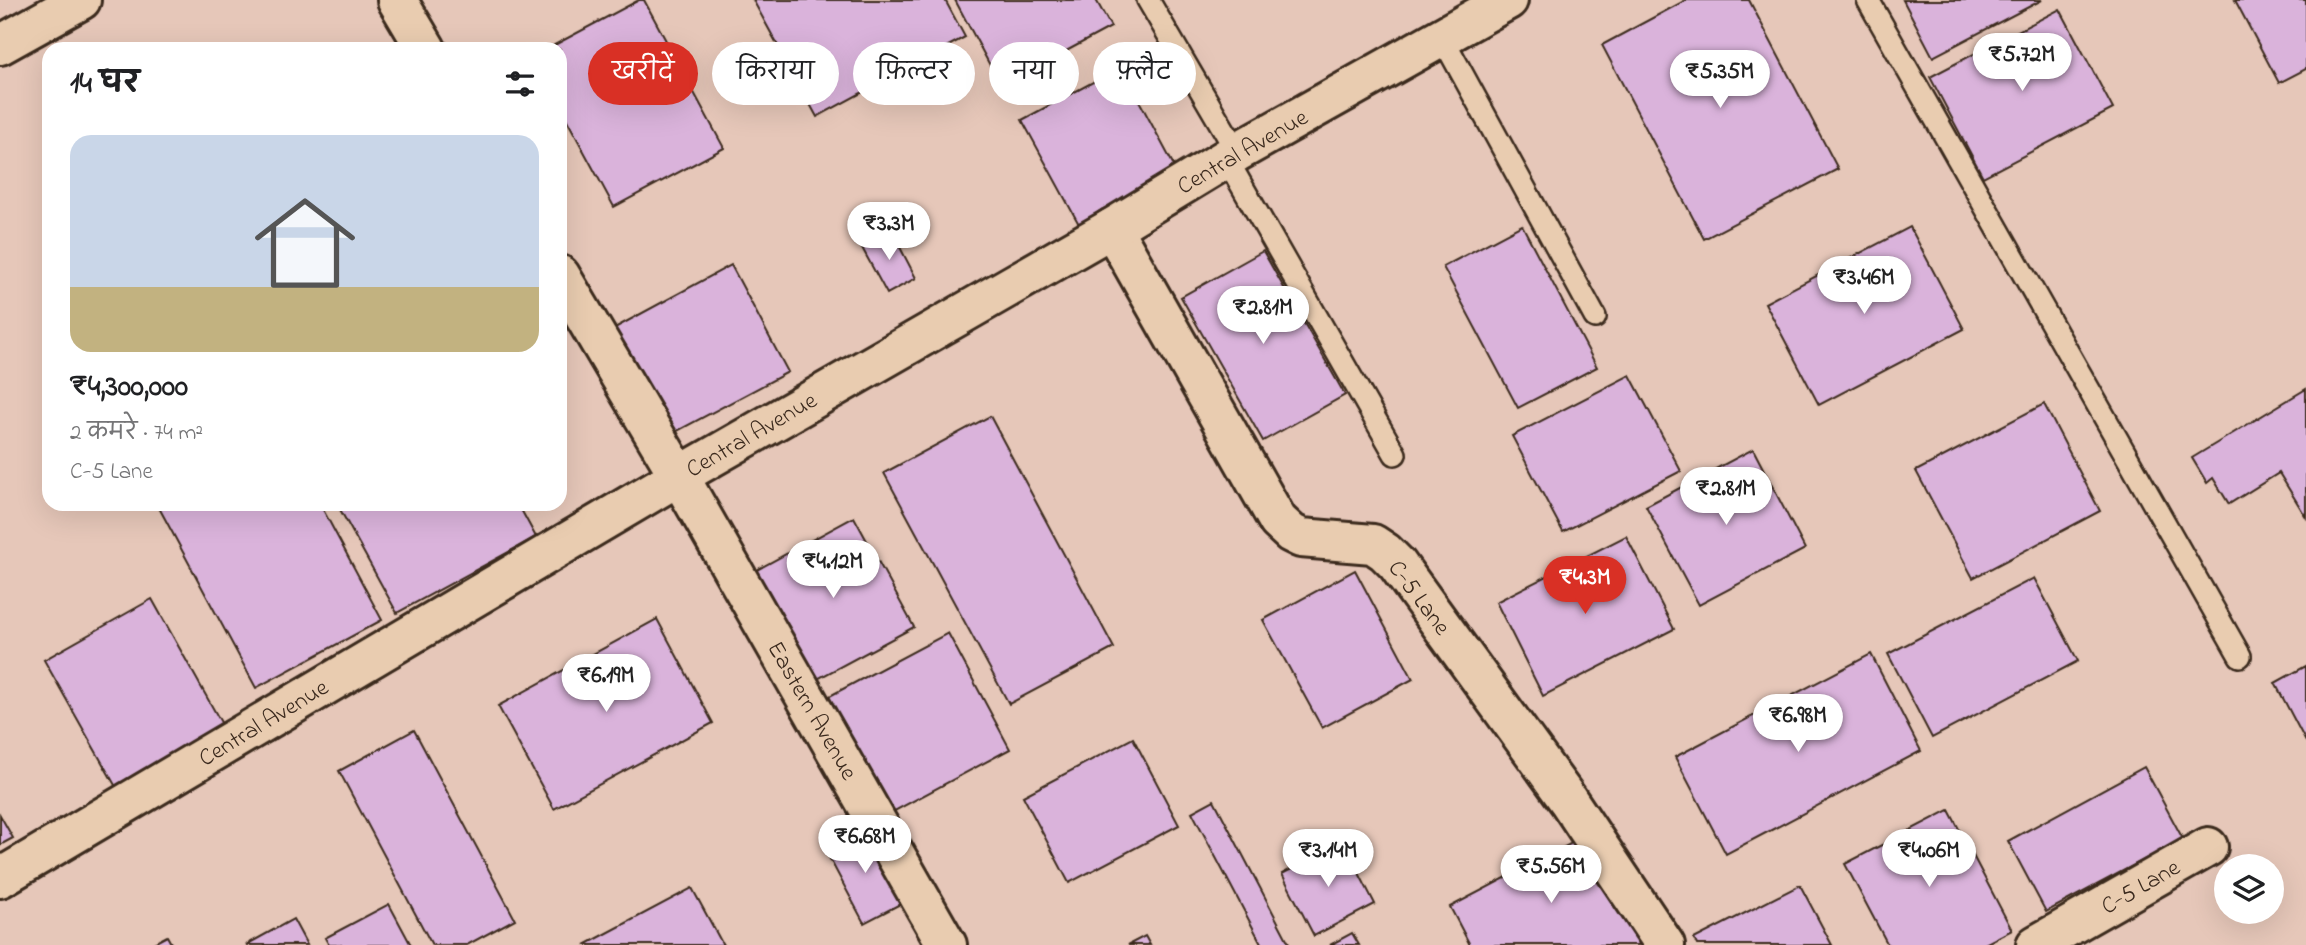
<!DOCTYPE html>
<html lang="hi">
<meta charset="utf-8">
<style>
body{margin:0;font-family:"Indie Flower","Playpen Sans Deva",sans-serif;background:#f2f2f2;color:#202124;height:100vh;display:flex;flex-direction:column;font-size:26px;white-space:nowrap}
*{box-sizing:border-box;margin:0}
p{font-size:23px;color:#757577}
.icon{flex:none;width:38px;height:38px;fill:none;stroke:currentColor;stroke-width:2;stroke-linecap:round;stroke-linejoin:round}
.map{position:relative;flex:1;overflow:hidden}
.panel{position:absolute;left:42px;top:42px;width:525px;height:469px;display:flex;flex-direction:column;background:#fff;border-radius:21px;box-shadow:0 7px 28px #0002}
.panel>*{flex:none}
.hud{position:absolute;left:588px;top:42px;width:665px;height:63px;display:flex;gap:14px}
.buttons{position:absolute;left:2214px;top:854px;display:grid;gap:14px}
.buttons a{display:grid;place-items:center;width:70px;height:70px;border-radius:50%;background:#fff;box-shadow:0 7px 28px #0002;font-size:35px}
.price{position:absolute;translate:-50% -60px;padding:0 16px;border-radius:24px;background:#fff;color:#222;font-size:23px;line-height:46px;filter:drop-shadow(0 2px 4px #0008)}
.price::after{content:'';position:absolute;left:50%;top:42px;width:21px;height:16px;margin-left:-10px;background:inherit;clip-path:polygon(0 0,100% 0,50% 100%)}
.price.current{background:#d93025;color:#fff}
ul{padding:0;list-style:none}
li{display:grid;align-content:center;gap:14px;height:371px;padding:0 28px}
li+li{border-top:2px solid #e0e0e0}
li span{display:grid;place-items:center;height:217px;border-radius:21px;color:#555}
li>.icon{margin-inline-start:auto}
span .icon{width:126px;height:126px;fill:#fffc;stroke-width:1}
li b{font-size:30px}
h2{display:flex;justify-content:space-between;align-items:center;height:84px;padding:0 28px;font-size:30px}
.chip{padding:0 24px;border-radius:32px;background:#fff;box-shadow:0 7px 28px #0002;font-size:24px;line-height:63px}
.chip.current{background:#d93025;color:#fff}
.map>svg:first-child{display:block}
.building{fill:#dab3db;stroke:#3b2a1e;stroke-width:2}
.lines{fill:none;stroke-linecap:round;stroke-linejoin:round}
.lane-casing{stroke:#3b2a1e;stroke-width:26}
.street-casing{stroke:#3b2a1e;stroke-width:44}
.secondary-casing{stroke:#3b2a1e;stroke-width:44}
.lane{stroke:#e9ccb0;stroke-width:21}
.street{stroke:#e9ccb0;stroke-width:38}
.secondary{stroke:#e9ccb0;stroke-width:38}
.labels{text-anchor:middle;stroke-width:7;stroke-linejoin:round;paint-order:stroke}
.street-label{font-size:24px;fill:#3b2a1e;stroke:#e9ccb0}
</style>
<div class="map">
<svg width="2306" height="945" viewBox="0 0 2306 945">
<rect width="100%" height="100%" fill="#e6c7b9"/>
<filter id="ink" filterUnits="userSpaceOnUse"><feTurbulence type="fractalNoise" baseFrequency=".0143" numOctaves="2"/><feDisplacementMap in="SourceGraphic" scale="14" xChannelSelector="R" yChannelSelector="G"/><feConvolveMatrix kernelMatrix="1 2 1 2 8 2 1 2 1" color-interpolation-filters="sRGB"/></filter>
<g filter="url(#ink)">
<g class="building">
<polygon points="639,0 644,0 724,148 614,207 560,107 560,49 547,49"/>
<polygon points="753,0 945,0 965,37 817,117"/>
<polygon points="955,0 1096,0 1111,27 1001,86"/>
<polygon points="1686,0 1749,0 1838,169 1704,239 1602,45"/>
<polygon points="1903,0 2042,0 1933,57"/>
<polygon points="2235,0 2306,0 2306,69 2279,83"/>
<polygon points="2060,9 2113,109 1983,177 1930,77"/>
<polygon points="1121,67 1179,175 1081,228 1022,120"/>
<polygon points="1522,225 1597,367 1518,408 1443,267"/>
<polygon points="1910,227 1964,329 1819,405 1765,303"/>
<polygon points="891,230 916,278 887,294 861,246"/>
<polygon points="1263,251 1345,395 1263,441 1181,297"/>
<polygon points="731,265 788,372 668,436 611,330"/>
<polygon points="1630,375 1681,471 1563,532 1512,436"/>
<polygon points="2306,389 2306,517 2279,473 2229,504 2213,478 2207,483 2192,458"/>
<polygon points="2044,404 2100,511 1973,578 1916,471"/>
<polygon points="990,416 1114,648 1009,704 884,473"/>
<polygon points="1753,449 1805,549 1699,605 1646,506"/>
<polygon points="157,504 320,504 382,620 256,688"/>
<polygon points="337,504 518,504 536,537 397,613"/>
<polygon points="854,517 914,627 812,682 753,572"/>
<polygon points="1626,536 1674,629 1543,696 1496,602"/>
<polygon points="1355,570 1413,679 1322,728 1263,620"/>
<polygon points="2034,578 2078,661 1932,738 1888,654"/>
<polygon points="152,599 223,726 116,787 44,660"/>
<polygon points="657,619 713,723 554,809 498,706"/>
<polygon points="948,633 1010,749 889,814 826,698"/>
<polygon points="1871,654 1921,751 1726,854 1675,757"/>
<polygon points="2306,666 2306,742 2275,683"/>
<polygon points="414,730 515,919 467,945 432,945 339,771"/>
<polygon points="1133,738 1179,825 1069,883 1023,796"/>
<polygon points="2144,767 2183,839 2046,912 2008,841"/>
<polygon points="1214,800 1290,945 1262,945 1192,812"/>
<polygon points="1949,810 2012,930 1983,945 1888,945 1845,864"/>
<polygon points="0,815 13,838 0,845"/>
<polygon points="865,826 906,901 864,923 824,848"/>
<polygon points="1587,835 1645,945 1470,945 1450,907"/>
<polygon points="1343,842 1375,904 1314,936 1282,874"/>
<polygon points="1800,885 1832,945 1697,945 1694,939"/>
<polygon points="692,888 723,945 585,945"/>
<polygon points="389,904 411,945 329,945 325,938"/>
<polygon points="293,919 307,945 246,945"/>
<polygon points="1352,933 1359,945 1330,945"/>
<polygon points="167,936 172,945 150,945"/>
<polygon points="1145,936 1150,945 1128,945"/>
</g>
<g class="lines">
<g class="lane-casing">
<g id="lane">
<polyline points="1148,0 1237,152"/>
<polyline points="1868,0 2240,656"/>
<polyline points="1442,37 1595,317"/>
<polyline points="1226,158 1395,454"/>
</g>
</g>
<g class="street-casing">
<g id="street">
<polyline points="0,45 81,0"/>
<polyline points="1112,228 1278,521 1291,533 1301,538 1373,544 1385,552 1397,564 1568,800 1665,945"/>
<polyline points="679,476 947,945"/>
<polyline points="2036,945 2208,847"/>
</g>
</g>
<g class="secondary-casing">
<g id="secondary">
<polyline points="397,0 426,49"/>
<polyline points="560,275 679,476"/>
<polyline points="0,878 679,476 1112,228 1237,152 1508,0"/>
</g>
</g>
<use href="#lane" class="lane"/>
<use href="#street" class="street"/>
<use href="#secondary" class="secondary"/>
</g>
</g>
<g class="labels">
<g class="street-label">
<text transform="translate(1242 151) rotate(-30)" y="8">Central Avenue</text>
<text transform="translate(751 434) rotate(-30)" y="8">Central Avenue</text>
<text transform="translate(1420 597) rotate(53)" y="8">C-5 Lane</text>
<text transform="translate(813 710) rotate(60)" y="8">Eastern Avenue</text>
<text transform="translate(263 722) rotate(-31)" y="8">Central Avenue</text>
<text transform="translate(2140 886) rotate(-30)" y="8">C-5 Lane</text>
</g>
</g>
</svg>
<div class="buttons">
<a><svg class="icon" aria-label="layers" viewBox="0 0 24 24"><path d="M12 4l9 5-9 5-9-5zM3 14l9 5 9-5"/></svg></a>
</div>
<b class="price" style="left:2022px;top:93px">₹5.72M</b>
<b class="price" style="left:1720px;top:110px">₹5.35M</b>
<b class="price" style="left:889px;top:262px">₹3.3M</b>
<b class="price" style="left:1864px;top:316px">₹3.46M</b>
<b class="price" style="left:1263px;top:346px">₹2.81M</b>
<b class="price" style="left:1726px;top:527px">₹2.81M</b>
<b class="price" style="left:833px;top:600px">₹4.12M</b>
<b class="price current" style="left:1585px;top:616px">₹4.3M</b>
<b class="price" style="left:606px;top:714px">₹6.19M</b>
<b class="price" style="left:1798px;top:754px">₹6.98M</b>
<b class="price" style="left:865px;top:875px">₹6.68M</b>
<b class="price" style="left:1328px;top:889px">₹3.14M</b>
<b class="price" style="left:1929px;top:889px">₹4.06M</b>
<b class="price" style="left:1551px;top:905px">₹5.56M</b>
<div class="hud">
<a class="chip current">खरीदें</a>
<a class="chip">किराया</a>
<a class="chip">फ़िल्टर</a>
<a class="chip">नया</a>
<a class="chip">फ़्लैट</a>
</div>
<section class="panel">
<h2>14 घर<svg class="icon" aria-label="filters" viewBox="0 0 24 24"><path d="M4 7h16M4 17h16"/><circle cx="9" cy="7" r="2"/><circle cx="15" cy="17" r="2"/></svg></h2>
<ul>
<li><span style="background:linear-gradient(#c9d6e8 70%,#c2b280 0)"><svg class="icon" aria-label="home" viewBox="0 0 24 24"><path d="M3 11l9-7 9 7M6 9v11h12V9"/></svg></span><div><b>₹4,300,000</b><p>2 कमरे · 74 m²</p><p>C-5 Lane</p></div></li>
</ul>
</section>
</div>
